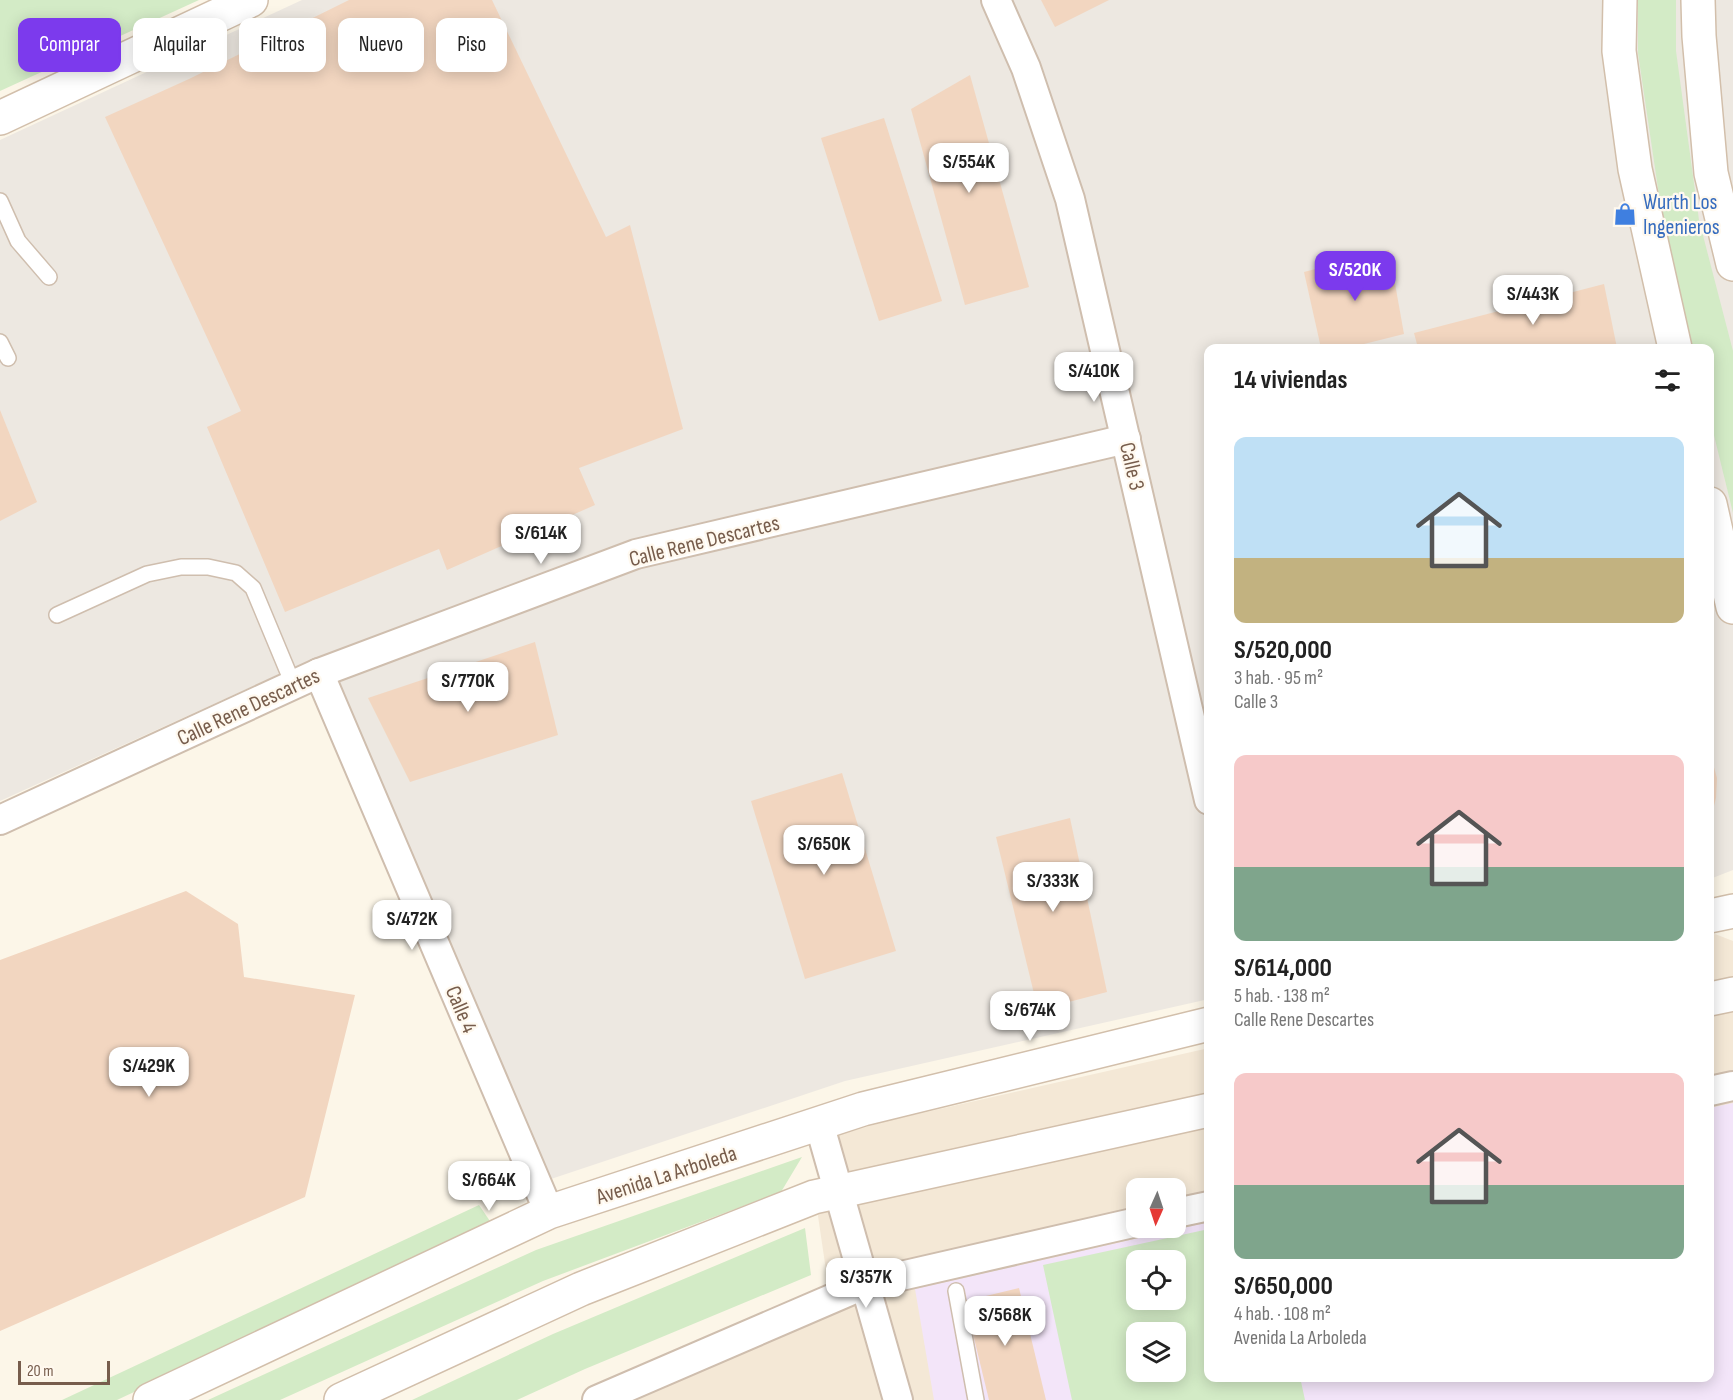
<!DOCTYPE html>
<html lang="es">
<meta charset="utf-8">
<style>
body{margin:0;font-family:"Sofia Sans Condensed",sans-serif;background:#f2f2f2;color:#222;height:100vh;display:flex;flex-direction:column;font-size:22px;white-space:nowrap}
*{box-sizing:border-box;margin:0}
p{font-size:20px;color:#767676}
.icon{flex:none;width:33px;height:33px;fill:none;stroke:currentColor;stroke-width:2;stroke-linecap:round;stroke-linejoin:round}
.map{position:relative;flex:1;overflow:hidden}
.drawer{position:absolute;left:1204px;top:344px;width:510px;height:1038px;display:flex;flex-direction:column;background:#fff;border-radius:12px;box-shadow:0 3px 15px #0003}
.drawer>*{flex:none}
.top-card{position:absolute;left:18px;top:18px;width:570px;height:54px;display:flex;gap:12px}
.needle{width:39px;rotate:183deg}
.buttons{position:absolute;left:1126px;top:1178px;display:grid;gap:12px}
.buttons a{display:grid;place-items:center;width:60px;height:60px;border-radius:12px;background:#fff;box-shadow:0 3px 15px #0003;font-size:30px}
.scale{position:absolute;left:18px;bottom:15px;width:92px;box-sizing:border-box;padding-left:6px;border:3px solid #775d4c;border-top:0;font-size:16px;line-height:21px;white-space:nowrap;color:#775d4c;-webkit-text-stroke:4px #fff9ef;paint-order:stroke}
.price{position:absolute;translate:-50% -51px;padding:0 14px;border-radius:12px;background:#fff;color:#222;font-size:20px;line-height:39px;filter:drop-shadow(0 2px 3px #0008)}
.price::after{content:'';position:absolute;left:50%;top:36px;width:18px;height:14px;margin-left:-9px;background:inherit;clip-path:polygon(0 0,100% 0,50% 100%)}
.price.selected{background:#7c3aed;color:#fff}
ul{padding:0;list-style:none}
li{display:grid;align-content:center;gap:12px;height:318px;padding:0 30px}
li span{display:grid;place-items:center;height:186px;border-radius:12px;color:#555}
li>.icon{margin-inline-start:auto}
span .icon{width:108px;height:108px;fill:#fffc;stroke-width:1}
li b{font-size:26px}
h2{display:flex;justify-content:space-between;align-items:center;height:72px;padding:0 30px;font-size:26px}
.tag{padding:0 21px;border-radius:12px;background:#fff;box-shadow:0 3px 15px #0003;font-size:21px;line-height:54px}
.tag.selected{background:#7c3aed;color:#fff}
.map>svg:first-child{display:block}
.residential{fill:#f4e8d6;fill-rule:evenodd}
.industrial{fill:#ede8e1}
.education{fill:#f3e5f9;fill-rule:evenodd}
.green{fill:#d3ebc6;fill-rule:evenodd}
.building{fill:#f2d6c0}
.lines{fill:none;stroke-linecap:round;stroke-linejoin:round}
.lane-casing{stroke:#cfbeae;stroke-width:18}
.street-casing{stroke:#cfbeae;stroke-width:32}
.secondary-casing{stroke:#d2bfab;stroke-width:36}
.lane{stroke:#fff;stroke-width:15}
.street{stroke:#fff;stroke-width:28}
.secondary{stroke:#fff;stroke-width:33}
.labels{text-anchor:middle;stroke-width:4.5;stroke-linejoin:round;paint-order:stroke}
.shop-label{font-size:22px;fill:#366cbe;stroke:#fff9ef;text-anchor:start}
.street-label{font-size:22px;fill:#775d4c;stroke:#fff9ef}
</style>
<div class="map">
<svg width="1733" height="1400" viewBox="0 0 1733 1400">
<rect width="100%" height="100%" fill="#fcf6e8"/>
<path class="residential" d="M1715 934 1733 941V1400H634L832 1311 818 1216 839 1135 887 1121 1209 1048V1377H1710V936ZM1137 1188H1176V1227H1137ZM1137 1260H1176V1299H1137ZM1137 1332H1176V1371H1137Z"/>
<polygon class="industrial" points="302,0 1733,0 1733,870 1710,879 1710,348 1209,348 1209,999 845,1081 551,1179 317,657 0,801 0,140"/>
<path class="education" d="M1733 1103V1400H934L915 1289 1209 1222V1377H1710V1108ZM1137 1260H1176V1299H1137ZM1137 1332H1176V1371H1137Z"/>
<g class="green">
<polygon points="0,0 199,0 0,91"/>
<polygon points="1638,0 1676,0 1676,51 1699,220 1733,351 1733,513 1710,419 1710,348 1693,348 1664,229 1638,53"/>
<polygon points="802,1157 781,1192 543,1281 280,1400 208,1400 536,1250"/>
<polygon points="479,1205 492,1224 117,1400 62,1400"/>
<polygon points="805,1228 811,1275 585,1369 517,1400 412,1400 553,1334"/>
<path d="M1209 1229V1377H1300L1305 1400H1072L1043 1265ZM1137 1260H1176V1299H1137ZM1137 1332H1176V1371H1137Z"/>
</g>
<g class="building">
<polygon points="349,0 492,0 606,237 630,225 683,429 579,468 595,505 447,570 439,549 285,612 207,427 241,411 105,117 189,79"/>
<polygon points="1041,0 1109,0 1055,27"/>
<polygon points="970,75 1029,287 965,305 911,109"/>
<polygon points="884,118 942,301 879,321 821,138"/>
<polygon points="1389,250 1404,334 1348,348 1321,348 1304,272"/>
<polygon points="1604,284 1617,348 1418,348 1414,333"/>
<polygon points="0,410 37,502 0,521"/>
<polygon points="535,642 558,735 410,782 368,698"/>
<polygon points="1710,753 1717,778 1716,798 1711,818"/>
<polygon points="842,773 896,951 805,979 751,801"/>
<polygon points="1070,818 1107,992 1038,1010 996,837"/>
<polygon points="186,891 238,924 244,977 355,995 305,1197 0,1331 0,960"/>
<polygon points="1019,1288 1046,1400 989,1400 965,1301"/>
</g>
<g class="lines">
<g class="lane-casing">
<g id="lane">
<polyline points="0,201 18,241 49,277"/>
<polyline points="0,342 8,358"/>
<polyline points="57,615 147,574 181,567 208,567 236,573 253,588 293,684"/>
<polyline points="956,1291 976,1400"/>
</g>
</g>
<g class="street-casing">
<g id="street">
<polyline points="996,0 1026,68 1070,199 1209,800"/>
<polyline points="319,673 549,1212"/>
<polyline points="0,820 319,673 636,554 1126,439"/>
<polyline points="1710,1091 1733,1086"/>
<polyline points="819,1123 898,1400"/>
<polyline points="1176,1213 1209,1206"/>
<polyline points="597,1400 866,1284 1137,1222"/>
</g>
</g>
<g class="secondary-casing">
<g id="secondary">
<polyline points="1620,0 1619,51 1635,169 1675,348"/>
<polyline points="1698,0 1699,36 1711,173 1733,264"/>
<polyline points="0,118 251,0"/>
<polyline points="1710,504 1733,607"/>
<polyline points="1710,916 1733,911"/>
<polyline points="1710,999 1733,994"/>
<polyline points="150,1400 549,1212 863,1109 1209,1024"/>
<polyline points="341,1400 581,1289 814,1197 1209,1110"/>
</g>
</g>
<use href="#lane" class="lane"/>
<use href="#street" class="street"/>
<use href="#secondary" class="secondary"/>
</g>
<defs>
<g id="shop-bare" transform="scale(1.8)"><path d="M-5-2.5h2.3a2.7 3.5 0 0 1 5.4 0H5L5.5 6h-11ZM-1.5-2.5h3a1.5 2.3 0 0 0-3 0Z" fill="#3f7fe0" stroke="#fff9ef" stroke-width="2.5" paint-order="stroke"/></g>
</defs>
<g fill-rule="evenodd">
<use href="#shop-bare" x="1625" y="214"/>
</g>
<g class="labels">
<g class="shop-label">
<text x="1643" y="209">Wurth Los<tspan x="1643" dy="25">Ingenieros</tspan></text>
</g>
<g class="street-label">
<text transform="translate(1133 466) rotate(77)" y="8">Calle 3</text>
<text transform="translate(704 540) rotate(-14)" y="8">Calle Rene Descartes</text>
<text transform="translate(248 706) rotate(-25)" y="8">Calle Rene Descartes</text>
<text transform="translate(462 1009) rotate(67)" y="8">Calle 4</text>
<text transform="translate(666 1174) rotate(-18)" y="8">Avenida La Arboleda</text>
</g>
</g>
</svg>
<div class="buttons">
<a><svg class="needle" viewBox="-14 -14 28 28"><path d="M0-13l5 13h-10z" fill="#e53935"/><path d="M0 13l5-13h-10z" fill="#767676"/></svg></a>
<a><svg class="icon" aria-label="locate" viewBox="0 0 24 24"><circle cx="12" cy="12" r="6"/><path d="M12 2v4M12 18v4M2 12h4M18 12h4"/></svg></a>
<a><svg class="icon" aria-label="layers" viewBox="0 0 24 24"><path d="M12 4l9 5-9 5-9-5zM3 14l9 5 9-5"/></svg></a>
</div>
<div class="scale">20 m</div>
<b class="price" style="left:969px;top:194px">S/554K</b>
<b class="price selected" style="left:1355px;top:302px">S/520K</b>
<b class="price" style="left:1533px;top:326px">S/443K</b>
<b class="price" style="left:1094px;top:403px">S/410K</b>
<b class="price" style="left:541px;top:565px">S/614K</b>
<b class="price" style="left:468px;top:713px">S/770K</b>
<b class="price" style="left:824px;top:876px">S/650K</b>
<b class="price" style="left:1053px;top:913px">S/333K</b>
<b class="price" style="left:412px;top:951px">S/472K</b>
<b class="price" style="left:1030px;top:1042px">S/674K</b>
<b class="price" style="left:149px;top:1098px">S/429K</b>
<b class="price" style="left:489px;top:1212px">S/664K</b>
<b class="price" style="left:866px;top:1309px">S/357K</b>
<b class="price" style="left:1005px;top:1347px">S/568K</b>
<div class="top-card">
<a class="tag selected">Comprar</a>
<a class="tag">Alquilar</a>
<a class="tag">Filtros</a>
<a class="tag">Nuevo</a>
<a class="tag">Piso</a>
</div>
<section class="drawer">
<h2>14 viviendas<svg class="icon" aria-label="filters" viewBox="0 0 24 24"><path d="M4 7h16M4 17h16"/><circle cx="9" cy="7" r="2"/><circle cx="15" cy="17" r="2"/></svg></h2>
<ul>
<li><span style="background:linear-gradient(#bfe0f5 65%,#c2b280 0)"><svg class="icon" aria-label="home" viewBox="0 0 24 24"><path d="M3 11l9-7 9 7M6 9v11h12V9"/></svg></span><div><b>S/520,000</b><p>3 hab. · 95 m²</p><p>Calle 3</p></div></li>
<li><span style="background:linear-gradient(#f6c9c9 60%,#7fa58c 0)"><svg class="icon" aria-label="home" viewBox="0 0 24 24"><path d="M3 11l9-7 9 7M6 9v11h12V9"/></svg></span><div><b>S/614,000</b><p>5 hab. · 138 m²</p><p>Calle Rene Descartes</p></div></li>
<li><span style="background:linear-gradient(#f6c9c9 60%,#7fa58c 0)"><svg class="icon" aria-label="home" viewBox="0 0 24 24"><path d="M3 11l9-7 9 7M6 9v11h12V9"/></svg></span><div><b>S/650,000</b><p>4 hab. · 108 m²</p><p>Avenida La Arboleda</p></div></li>
</ul>
</section>
</div>
